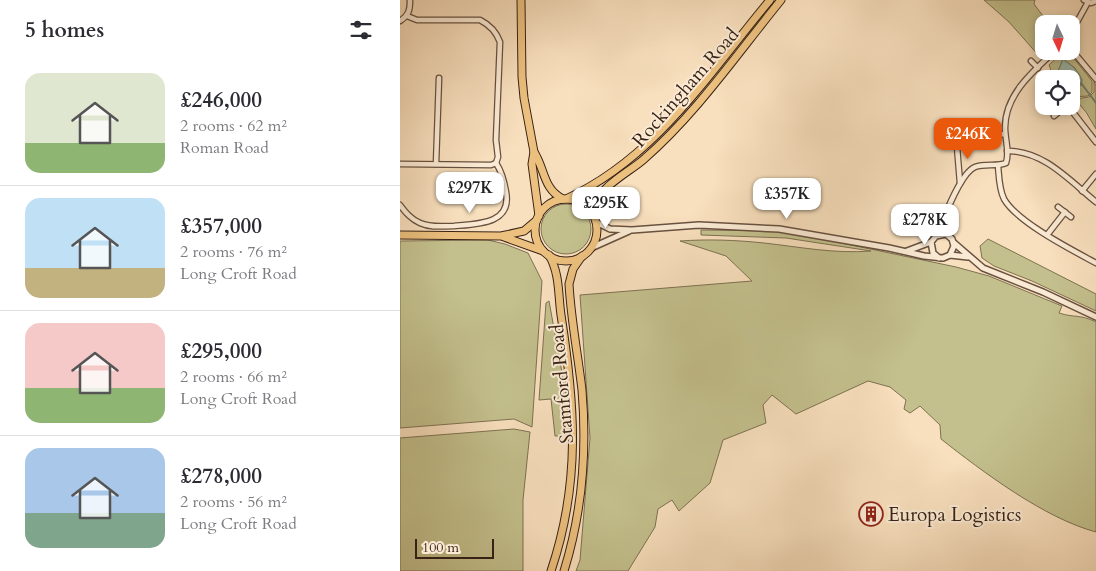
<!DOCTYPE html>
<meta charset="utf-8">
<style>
body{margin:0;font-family:Cardo,serif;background:#f7f7f7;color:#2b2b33;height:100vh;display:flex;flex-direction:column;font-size:19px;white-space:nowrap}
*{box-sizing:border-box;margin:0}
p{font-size:16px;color:#7c7c81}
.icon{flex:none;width:28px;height:28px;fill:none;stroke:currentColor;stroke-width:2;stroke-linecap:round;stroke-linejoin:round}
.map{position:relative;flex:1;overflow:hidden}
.details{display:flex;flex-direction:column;background:#fff;width:400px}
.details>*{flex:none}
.needle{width:32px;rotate:176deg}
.tools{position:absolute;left:635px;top:15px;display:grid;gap:10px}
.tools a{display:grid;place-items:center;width:45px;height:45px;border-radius:10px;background:#fff;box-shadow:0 2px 8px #0003;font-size:25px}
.scale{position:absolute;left:15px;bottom:12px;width:79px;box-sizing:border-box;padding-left:5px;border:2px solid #382216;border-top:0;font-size:14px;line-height:18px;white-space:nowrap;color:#382216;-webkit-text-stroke:4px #faead4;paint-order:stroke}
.price{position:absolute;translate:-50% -42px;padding:0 11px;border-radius:10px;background:#fff;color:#222;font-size:16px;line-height:32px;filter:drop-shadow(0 1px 2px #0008)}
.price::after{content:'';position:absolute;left:50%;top:30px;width:15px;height:11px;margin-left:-8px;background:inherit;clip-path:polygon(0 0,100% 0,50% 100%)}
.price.current{background:#ea580c;color:#fff}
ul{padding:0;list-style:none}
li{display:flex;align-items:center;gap:15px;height:125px;padding:0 25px}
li+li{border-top:1px solid #e1e1e2}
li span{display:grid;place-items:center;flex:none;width:140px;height:100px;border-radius:15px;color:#555}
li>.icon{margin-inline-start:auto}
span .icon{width:60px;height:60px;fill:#fffc;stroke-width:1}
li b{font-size:21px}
h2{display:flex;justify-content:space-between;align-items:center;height:60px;padding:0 25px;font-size:21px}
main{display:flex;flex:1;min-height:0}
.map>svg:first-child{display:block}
.green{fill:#c3c08d;stroke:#7e7152}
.water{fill:#9fbdab;stroke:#767f6f}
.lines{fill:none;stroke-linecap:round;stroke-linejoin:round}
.stream{stroke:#767f6f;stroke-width:2}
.minor-casing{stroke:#685140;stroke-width:7}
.tertiary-casing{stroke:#685140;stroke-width:8}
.primary-casing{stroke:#382216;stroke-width:9}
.trunk-casing{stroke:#382216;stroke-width:9}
.minor{stroke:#faead4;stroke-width:4.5}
.tertiary{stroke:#faead4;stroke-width:5}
.primary{stroke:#ecc07e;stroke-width:7}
.trunk{stroke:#ecc07e;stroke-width:7}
.labels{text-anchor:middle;stroke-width:4;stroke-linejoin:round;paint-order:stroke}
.street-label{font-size:19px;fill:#382216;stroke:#faead4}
.poi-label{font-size:19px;fill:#382216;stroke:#faead4;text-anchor:start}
</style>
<main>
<section class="details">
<h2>5 homes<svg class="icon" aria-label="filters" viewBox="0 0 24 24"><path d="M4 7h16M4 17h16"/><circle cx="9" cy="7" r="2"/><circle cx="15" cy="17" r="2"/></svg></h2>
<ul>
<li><span style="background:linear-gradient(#dfe7d0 70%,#8fb573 0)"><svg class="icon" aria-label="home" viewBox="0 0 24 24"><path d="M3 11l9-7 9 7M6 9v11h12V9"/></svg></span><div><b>£246,000</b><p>2 rooms · 62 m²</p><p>Roman Road</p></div></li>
<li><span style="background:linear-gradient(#bfe0f5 70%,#c2b280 0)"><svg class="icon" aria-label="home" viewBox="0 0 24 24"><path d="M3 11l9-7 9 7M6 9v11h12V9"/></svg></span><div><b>£357,000</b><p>2 rooms · 76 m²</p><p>Long Croft Road</p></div></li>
<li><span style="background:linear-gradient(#f6c9c9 65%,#8fb573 0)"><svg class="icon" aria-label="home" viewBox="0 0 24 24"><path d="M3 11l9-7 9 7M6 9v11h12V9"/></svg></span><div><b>£295,000</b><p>2 rooms · 66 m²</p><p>Long Croft Road</p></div></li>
<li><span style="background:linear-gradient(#a9c7e8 65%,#7fa58c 0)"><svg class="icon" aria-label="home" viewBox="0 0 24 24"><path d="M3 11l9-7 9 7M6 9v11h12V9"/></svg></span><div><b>£278,000</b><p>2 rooms · 56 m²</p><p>Long Croft Road</p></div></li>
</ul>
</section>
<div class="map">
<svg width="696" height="571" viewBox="0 0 696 571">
<rect width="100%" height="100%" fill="#f8dfbd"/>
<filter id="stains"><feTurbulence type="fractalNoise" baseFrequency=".004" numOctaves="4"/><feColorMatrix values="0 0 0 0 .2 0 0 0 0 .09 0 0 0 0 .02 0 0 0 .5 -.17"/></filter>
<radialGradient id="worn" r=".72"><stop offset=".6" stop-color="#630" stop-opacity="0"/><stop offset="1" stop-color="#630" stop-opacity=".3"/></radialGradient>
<g class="green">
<polygon points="584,0 635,0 634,4 649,24 644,24 644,51 646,51 640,57 609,22"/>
<path d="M668 51 692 81V92L688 96 671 97V84L680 86 682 80 675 68 663 59 657 74 662 79H653C650 74 652 70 649 65L663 52Z"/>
<polygon points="694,82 696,85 696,129 686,112 675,99 689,97 694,92"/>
<circle cx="166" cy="229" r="25"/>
<path d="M301 230 385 231 556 267 589 276 662 306 659 313C674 318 680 314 696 322V532C644 518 583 472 541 439L540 425 520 406 510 413 504 409 506 400 490 387 468 381 396 414 372 395 363 405 366 423 323 440 310 483 279 511 272 500 258 509 255 527 228 571H176L180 560 190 438 180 295 352 281 326 256 280 241C308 239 336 240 364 243 400 247 435 254 471 251L386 238 301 235Z"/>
<polygon points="588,239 696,294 696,311 632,281 594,266 582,258 580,246"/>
<polygon points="88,240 105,244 128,253 142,281 132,427 114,419 0,428 0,241"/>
<polygon points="149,301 167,400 165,436 155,436 151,399 139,400 146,303"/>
<polygon points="114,429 130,432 123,500 123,571 0,571 0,438"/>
</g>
<path class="water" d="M663 59C672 66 682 72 682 85L671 84V79H662L657 74Z"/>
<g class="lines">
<polyline class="stream" points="681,83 696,103"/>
<g class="minor-casing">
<g id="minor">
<polyline points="684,0 691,3 696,1"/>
<path d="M7 16 17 20H80C90 25 96 31 100 42L96 140 98 157 96 163"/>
<path d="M0 21C9 15 10 10 10 0"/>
<polyline points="671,33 688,2"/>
<polyline points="671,49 696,79"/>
<polyline points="631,61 638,68"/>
<polyline points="668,106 696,142"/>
<polyline points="654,116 666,106"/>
<path d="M607 151C643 150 670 181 696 202"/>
<polyline points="0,164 91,165 96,163"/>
<polyline points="36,164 39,78"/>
<path d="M598 165C599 177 599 189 604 199 617 222 672 250 696 263"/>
<polyline points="560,183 557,147 562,139 605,134"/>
<polyline points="682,191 696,174"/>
<path d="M0 205C6 213 11 219 20 223 31 228 43 226 54 226 78 224 112 224 106 192 104 180 102 172 96 163"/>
<polyline points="658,207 671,217"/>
<polyline points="546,216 550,237"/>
<path d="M537 235C543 220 560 173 575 167 585 163 597 167 606 163 610 152 605 140 605 128 605 95 632 72 655 51"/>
<polyline points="647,235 665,212"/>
</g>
</g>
<g class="tertiary-casing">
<g id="tertiary">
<polyline points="196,222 210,229 232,230 299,225 379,229 489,248 524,256 543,258 550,255 554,246 552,239 546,234 536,236 531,242 533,253 539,258"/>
<polyline points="554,243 583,268 643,292 696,317"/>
<polyline points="191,248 229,231"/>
<polyline points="507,251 531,242"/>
<polyline points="550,255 568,257"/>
</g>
</g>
<g class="primary-casing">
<g id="primary">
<polyline points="121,0 122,77 124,98 134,152 132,164 139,216"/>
<path d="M134 152C145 169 143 189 163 199"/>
</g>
</g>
<g class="trunk-casing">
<g id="trunk">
<path d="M166 199C256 158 309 73 370 0"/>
<circle cx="166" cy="230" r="31"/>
<path d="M192 213C196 188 225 175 243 160 296 114 337 54 381 0"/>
<polyline points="0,235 101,236 124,231 137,220"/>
<polyline points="104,237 143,251"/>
<path d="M149 255C160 274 158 294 161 315 175 405 181 482 151 571"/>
<path d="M164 571C182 513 187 450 182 390 178 355 171 320 169 284L173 269 182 256"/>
</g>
</g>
<use href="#minor" class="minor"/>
<use href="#tertiary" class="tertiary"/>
<use href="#primary" class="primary"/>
<use href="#trunk" class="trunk"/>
</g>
<defs>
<g id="building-ring" transform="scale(1.25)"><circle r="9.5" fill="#faead4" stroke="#8f2418" stroke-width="1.5"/><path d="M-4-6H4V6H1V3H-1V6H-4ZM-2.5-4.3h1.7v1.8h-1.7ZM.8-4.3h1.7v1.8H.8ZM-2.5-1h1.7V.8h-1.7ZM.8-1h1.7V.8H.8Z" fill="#8f2418"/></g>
</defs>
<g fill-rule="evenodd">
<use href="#building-ring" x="471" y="514"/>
</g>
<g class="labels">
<g class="street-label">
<text transform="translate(285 87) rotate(-49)" y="7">Rockingham Road</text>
<text transform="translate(161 384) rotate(-95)" y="7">Stamford Road</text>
</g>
<g class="poi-label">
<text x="488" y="521">Europa Logistics</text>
</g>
</g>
<rect width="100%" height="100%" filter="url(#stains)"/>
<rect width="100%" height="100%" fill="url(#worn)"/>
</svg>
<div class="tools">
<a><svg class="needle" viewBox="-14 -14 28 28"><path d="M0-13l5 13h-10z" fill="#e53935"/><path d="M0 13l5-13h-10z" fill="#7c7c81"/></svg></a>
<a><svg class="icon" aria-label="locate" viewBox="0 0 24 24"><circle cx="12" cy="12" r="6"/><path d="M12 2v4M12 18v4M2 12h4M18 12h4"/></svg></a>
</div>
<div class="scale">100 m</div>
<b class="price current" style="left:568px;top:160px">£246K</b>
<b class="price" style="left:70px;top:214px">£297K</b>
<b class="price" style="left:387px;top:220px">£357K</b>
<b class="price" style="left:206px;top:229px">£295K</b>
<b class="price" style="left:525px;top:246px">£278K</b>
</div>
</main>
